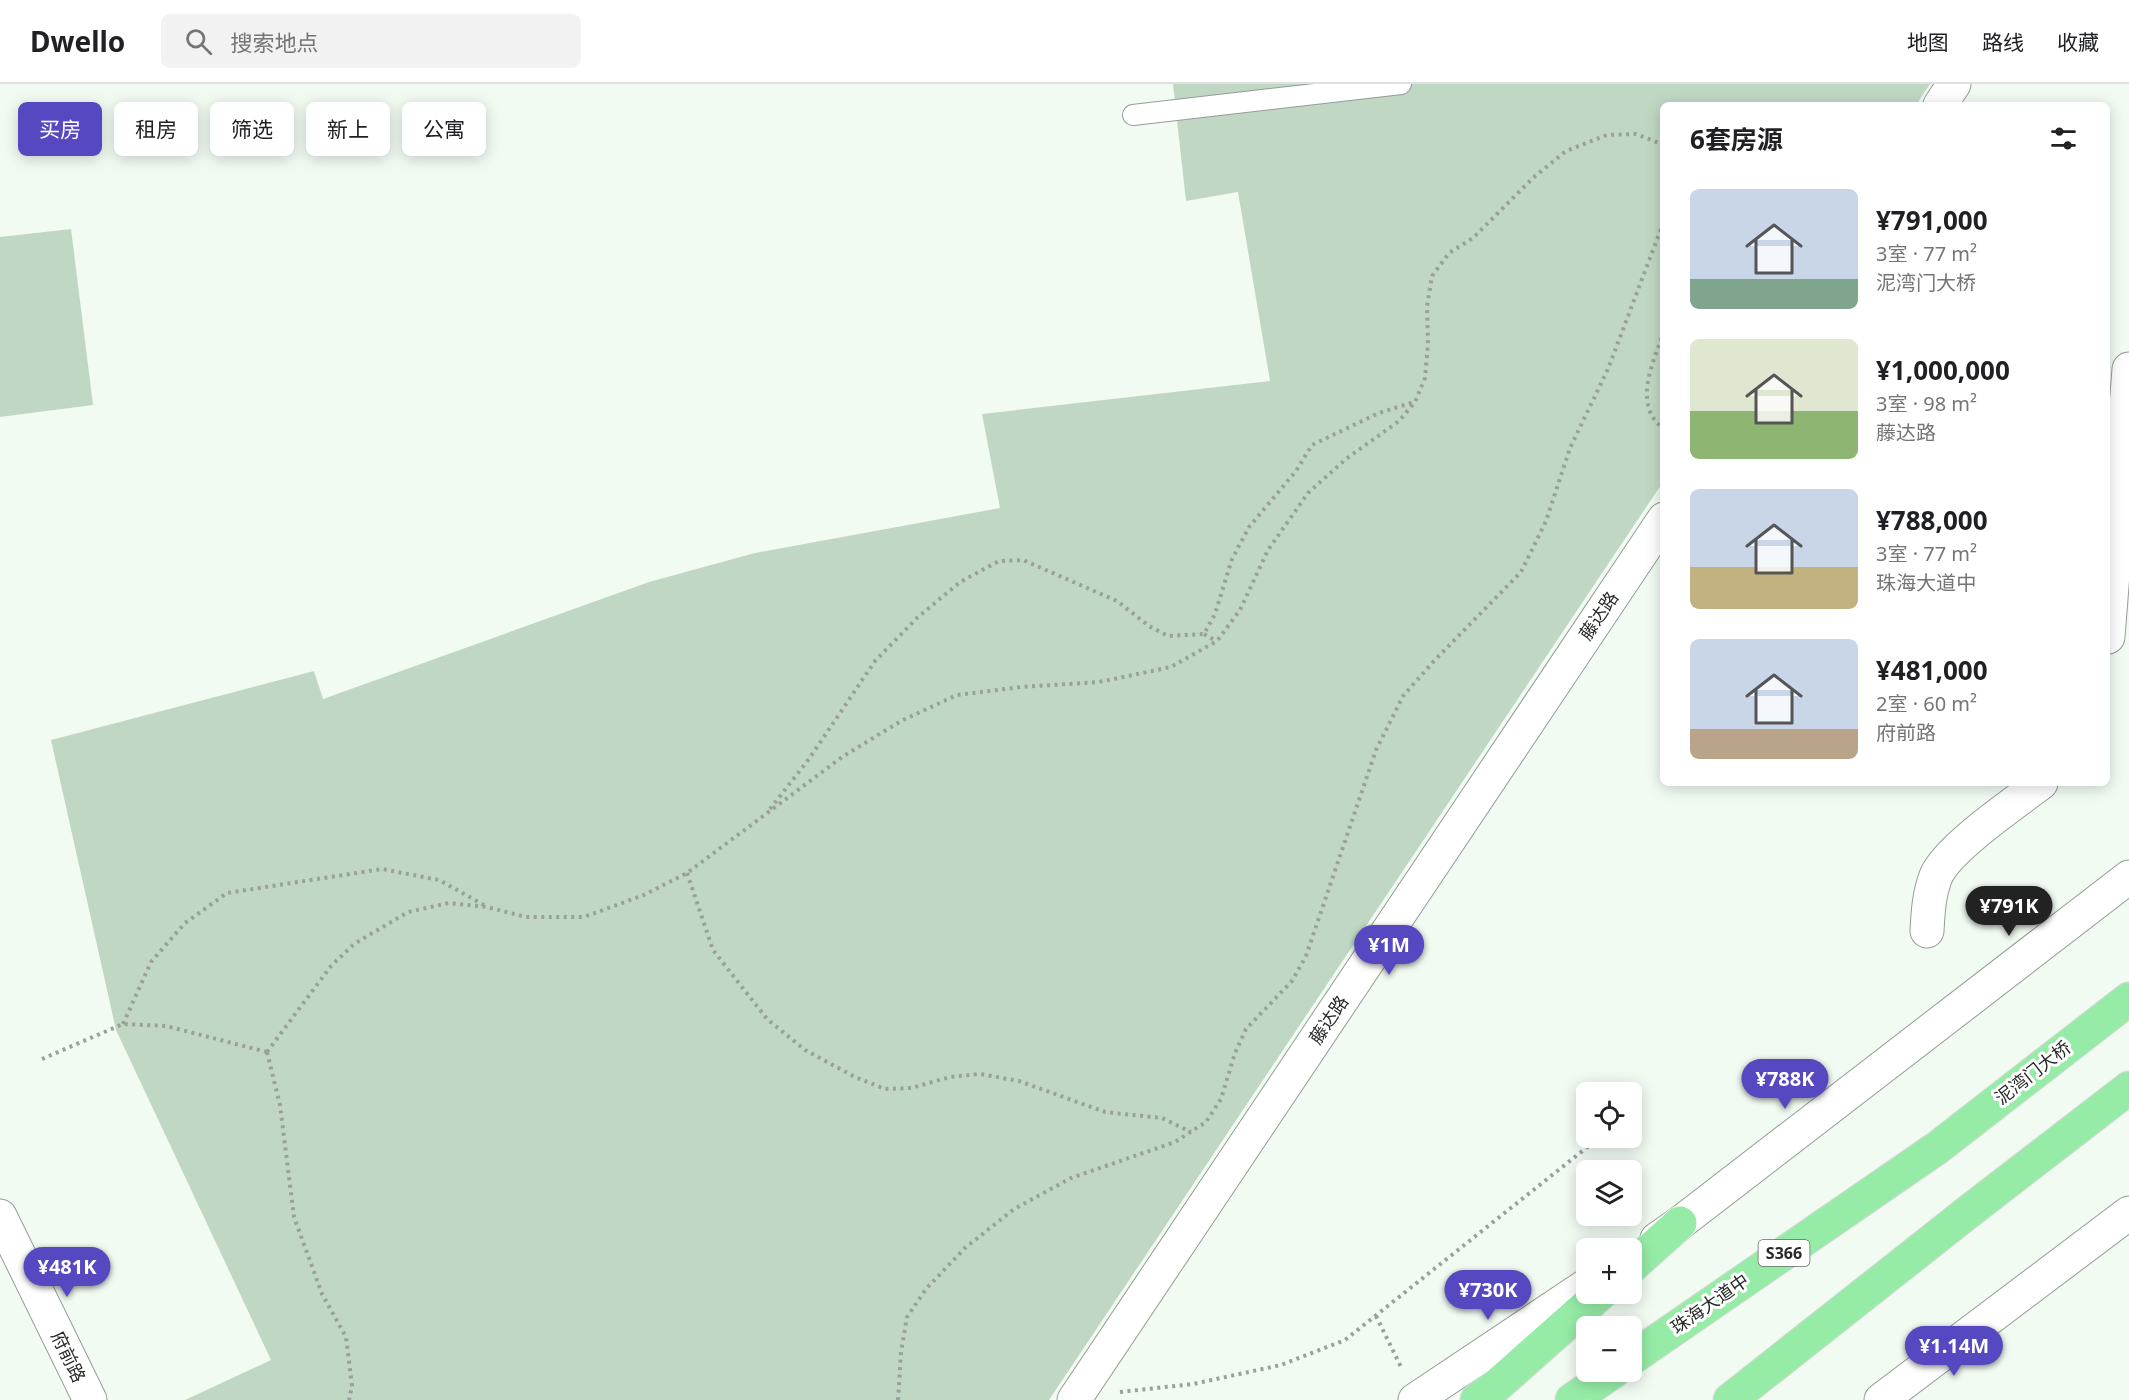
<!DOCTYPE html>
<html lang="zh">
<meta charset="utf-8">
<style>
body{margin:0;font-family:"Noto Sans","Noto Sans SC",sans-serif;background:#f2f2f2;color:#202124;height:100vh;display:flex;flex-direction:column;font-size:22px;white-space:nowrap}
*{box-sizing:border-box;margin:0}
p{font-size:20px;color:#757577}
.icon{flex:none;width:33px;height:33px;fill:none;stroke:currentColor;stroke-width:2;stroke-linecap:round;stroke-linejoin:round}
.map{position:relative;flex:1;overflow:hidden}
.drawer{position:absolute;left:1660px;top:18px;width:450px;height:684px;display:flex;flex-direction:column;background:#fff;border-radius:9px;box-shadow:0 3px 15px #0003}
.drawer>*{flex:none}
.top-card{position:absolute;left:18px;top:18px;width:570px;height:54px;display:flex;gap:12px}
.buttons{position:absolute;left:1576px;top:998px;display:grid;gap:12px}
.buttons a{display:grid;place-items:center;width:66px;height:66px;border-radius:9px;background:#fff;box-shadow:0 3px 15px #0003;font-size:30px}
.price{position:absolute;translate:-50% -51px;padding:0 14px;border-radius:21px;background:#5648c0;color:#fff;font-size:20px;line-height:39px;filter:drop-shadow(0 2px 3px #0008)}
.price::after{content:'';position:absolute;left:50%;top:36px;width:18px;height:14px;margin-left:-9px;background:inherit;clip-path:polygon(0 0,100% 0,50% 100%)}
.price.on{background:#222;color:#fff}
ul{padding:0;list-style:none}
li{display:flex;align-items:center;gap:18px;height:150px;padding:0 30px}
li span{display:grid;place-items:center;flex:none;width:168px;height:120px;border-radius:9px;color:#555}
li>.icon{margin-inline-start:auto}
span .icon{width:72px;height:72px;fill:#fffc;stroke-width:1}
li b{font-size:26px}
h2{display:flex;justify-content:space-between;align-items:center;height:72px;padding:0 30px;font-size:26px}
.tag{padding:0 21px;border-radius:9px;background:#fff;box-shadow:0 3px 15px #0003;font-size:21px;line-height:54px}
.tag.on{background:#5648c0;color:#fff}
header{display:flex;align-items:center;gap:36px;box-sizing:border-box;height:84px;padding:0 30px;background:#fff;border-bottom:2px solid #e0e0e0}
header strong{font-size:28px}
nav{display:flex;gap:33px;margin-inline-start:auto;font-size:21px}
.search{width:420px;height:54px;background:#f2f2f2;display:flex;align-items:center;gap:15px;box-sizing:border-box;padding:0 21px;border-radius:9px;color:#757577;font-size:22px}
.map>svg:first-child{display:block}
.green{fill:#c0d8c3}
.lines{fill:none;stroke-linecap:round;stroke-linejoin:round}
.service-casing{stroke:#949d95;stroke-width:22}
.minor-casing{stroke:#949d95;stroke-width:35}
.tertiary-casing{stroke:#949d95;stroke-width:35}
.secondary-casing{stroke:#949d95;stroke-width:35}
.trunk-casing{stroke:#d8d9d8;stroke-width:35}
.path{stroke:#9aa19a;stroke-width:4;stroke-dasharray:3 4.5;stroke-linecap:butt}
.service{stroke:#fff;stroke-width:20}
.minor{stroke:#fff;stroke-width:33}
.tertiary{stroke:#fff;stroke-width:33}
.secondary{stroke:#fff;stroke-width:33}
.trunk{stroke:#96eca7;stroke-width:33}
.labels{text-anchor:middle;stroke-width:6;stroke-linejoin:round;paint-order:stroke}
.shield{fill:#fff;stroke:#686a68;stroke-width:1.5}
.shield-label{font-size:16px;font-weight:bold;fill:#272a27}
.street-label{font-size:18px;fill:#272a27;stroke:#fff}
</style>
<header>
<strong>Dwello</strong>
<div class="search"><svg class="icon" aria-label="search" viewBox="0 0 24 24"><circle cx="10" cy="10" r="6"/><path d="M15 15l6 6"/></svg>搜索地点</div>
<nav><a>地图</a><a>路线</a><a>收藏</a></nav>
</header>
<div class="map">
<svg width="2129" height="1316" viewBox="0 0 2129 1316">
<rect width="100%" height="100%" fill="#f1fbf2"/>
<g class="green">
<polygon points="1173,0 1930,0 1916,21 1664,21 1663,398 1049,1316 185,1316 271,1276 116,946 51,656 314,587 323,615 649,498 755,469 1000,424 982,330 1270,297 1238,108 1186,117"/>
<polygon points="71,145 93,321 0,333 0,153"/>
</g>
<g class="lines">
<g class="service-casing">
<polyline id="service" points="1133,31 1401,0"/>
</g>
<g class="minor-casing">
<g id="minor">
<polyline points="2108,553 2129,285"/>
<path d="M1927 847C1928 828 1929 810 1936 792 1948 764 2015 719 2041 699"/>
</g>
</g>
<g class="tertiary-casing">
<g id="tertiary">
<polyline points="1940,21 1954,0"/>
<polyline points="0,1132 90,1316"/>
<polyline points="1074,1316 1664,435"/>
</g>
</g>
<g class="secondary-casing">
<g id="secondary">
<polyline points="1657,1155 1680,1139 2129,793"/>
<polyline points="1415,1316 1587,1201"/>
<polyline points="1881,1316 2129,1129"/>
</g>
</g>
<g class="trunk-casing">
<g id="trunk">
<polyline points="1632,1182 1680,1139"/>
<polyline points="1632,1274 1937,1064 2129,915"/>
<polyline points="1477,1316 1495,1303 1601,1209"/>
<polyline points="1572,1316 1614,1287"/>
<polyline points="1730,1316 1972,1125 2129,1004"/>
</g>
</g>
<g class="path">
<path d="M1664 247C1654 277 1631 321 1664 345"/>
<polyline points="1204,550 1216,557"/>
<polyline points="770,725 809,675 875,577 917,534 960,498 999,477 1023,476 1117,517 1149,542 1168,552 1204,550 1215,530 1232,475 1249,443 1296,387 1312,361 1379,329 1414,318"/>
<polyline points="687,789 713,866 767,935 805,966 855,993 885,1005 911,1004 950,993 980,990 1019,997 1105,1028 1162,1034 1191,1048"/>
<polyline points="123,940 151,878 185,839 227,809 382,785 439,796 484,821"/>
<polyline points="267,968 331,882 354,860 408,828 449,819 487,823 526,833 584,833 644,811 687,789 842,673 901,637 957,611 1021,603 1099,598 1171,583 1217,557 1240,526 1268,466 1308,409 1346,375 1399,337 1415,318 1425,294 1428,260 1427,222 1432,192 1449,169 1473,154 1533,94 1566,67 1607,51 1636,50 1664,61"/>
<polyline points="267,968 280,1021 294,1133 322,1210 346,1253 352,1302 349,1316"/>
<polyline points="42,975 123,940 166,942 267,968"/>
<polyline points="1376,1232 1402,1285"/>
<polyline points="1120,1308 1193,1300 1281,1281 1345,1256 1600,1053"/>
<polyline points="898,1316 901,1268 907,1233 926,1205 965,1164 1014,1125 1071,1094 1175,1058 1206,1038 1221,1015 1235,969 1246,945 1292,897 1306,872 1376,666 1403,612 1434,577 1521,488 1546,437 1570,364 1608,285 1664,137"/>
</g>
<use href="#service" class="service"/>
<use href="#minor" class="minor"/>
<use href="#tertiary" class="tertiary"/>
<use href="#secondary" class="secondary"/>
<use href="#trunk" class="trunk"/>
</g>
<g class="labels">
<rect class="shield" x="1758.5" y="1156" width="51" height="26" rx="4.5"/>
<g class="shield-label">
<text x="1784" y="1175">S366</text>
</g>
<g class="street-label">
<text transform="translate(1599 532) rotate(-56)" y="6">藤达路</text>
<text transform="translate(1329 936) rotate(-56)" y="6">藤达路</text>
<text transform="translate(2033 989) rotate(-38)" y="6">泥湾门大桥</text>
<text transform="translate(1710 1220) rotate(-35)" y="6">珠海大道中</text>
<text transform="translate(68 1273) rotate(64)" y="6">府前路</text>
</g>
</g>
</svg>
<div class="buttons">
<a><svg class="icon" aria-label="locate" viewBox="0 0 24 24"><circle cx="12" cy="12" r="6"/><path d="M12 2v4M12 18v4M2 12h4M18 12h4"/></svg></a>
<a><svg class="icon" aria-label="layers" viewBox="0 0 24 24"><path d="M12 4l9 5-9 5-9-5zM3 14l9 5 9-5"/></svg></a>
<a>+</a>
<a>−</a>
</div>
<b class="price on" style="left:2009px;top:853px">¥791K</b>
<b class="price" style="left:1389px;top:892px">¥1M</b>
<b class="price" style="left:1785px;top:1026px">¥788K</b>
<b class="price" style="left:67px;top:1214px">¥481K</b>
<b class="price" style="left:1488px;top:1237px">¥730K</b>
<b class="price" style="left:1954px;top:1293px">¥1.14M</b>
<div class="top-card">
<a class="tag on">买房</a>
<a class="tag">租房</a>
<a class="tag">筛选</a>
<a class="tag">新上</a>
<a class="tag">公寓</a>
</div>
<section class="drawer">
<h2>6套房源<svg class="icon" aria-label="filters" viewBox="0 0 24 24"><path d="M4 7h16M4 17h16"/><circle cx="9" cy="7" r="2"/><circle cx="15" cy="17" r="2"/></svg></h2>
<ul>
<li><span style="background:linear-gradient(#c9d6e8 75%,#7fa58c 0)"><svg class="icon" aria-label="home" viewBox="0 0 24 24"><path d="M3 11l9-7 9 7M6 9v11h12V9"/></svg></span><div><b>¥791,000</b><p>3室 · 77 m²</p><p>泥湾门大桥</p></div></li>
<li><span style="background:linear-gradient(#dfe7d0 60%,#8fb573 0)"><svg class="icon" aria-label="home" viewBox="0 0 24 24"><path d="M3 11l9-7 9 7M6 9v11h12V9"/></svg></span><div><b>¥1,000,000</b><p>3室 · 98 m²</p><p>藤达路</p></div></li>
<li><span style="background:linear-gradient(#c9d6e8 65%,#c2b280 0)"><svg class="icon" aria-label="home" viewBox="0 0 24 24"><path d="M3 11l9-7 9 7M6 9v11h12V9"/></svg></span><div><b>¥788,000</b><p>3室 · 77 m²</p><p>珠海大道中</p></div></li>
<li><span style="background:linear-gradient(#c9d6e8 75%,#b9a48a 0)"><svg class="icon" aria-label="home" viewBox="0 0 24 24"><path d="M3 11l9-7 9 7M6 9v11h12V9"/></svg></span><div><b>¥481,000</b><p>2室 · 60 m²</p><p>府前路</p></div></li>
</ul>
</section>
</div>
